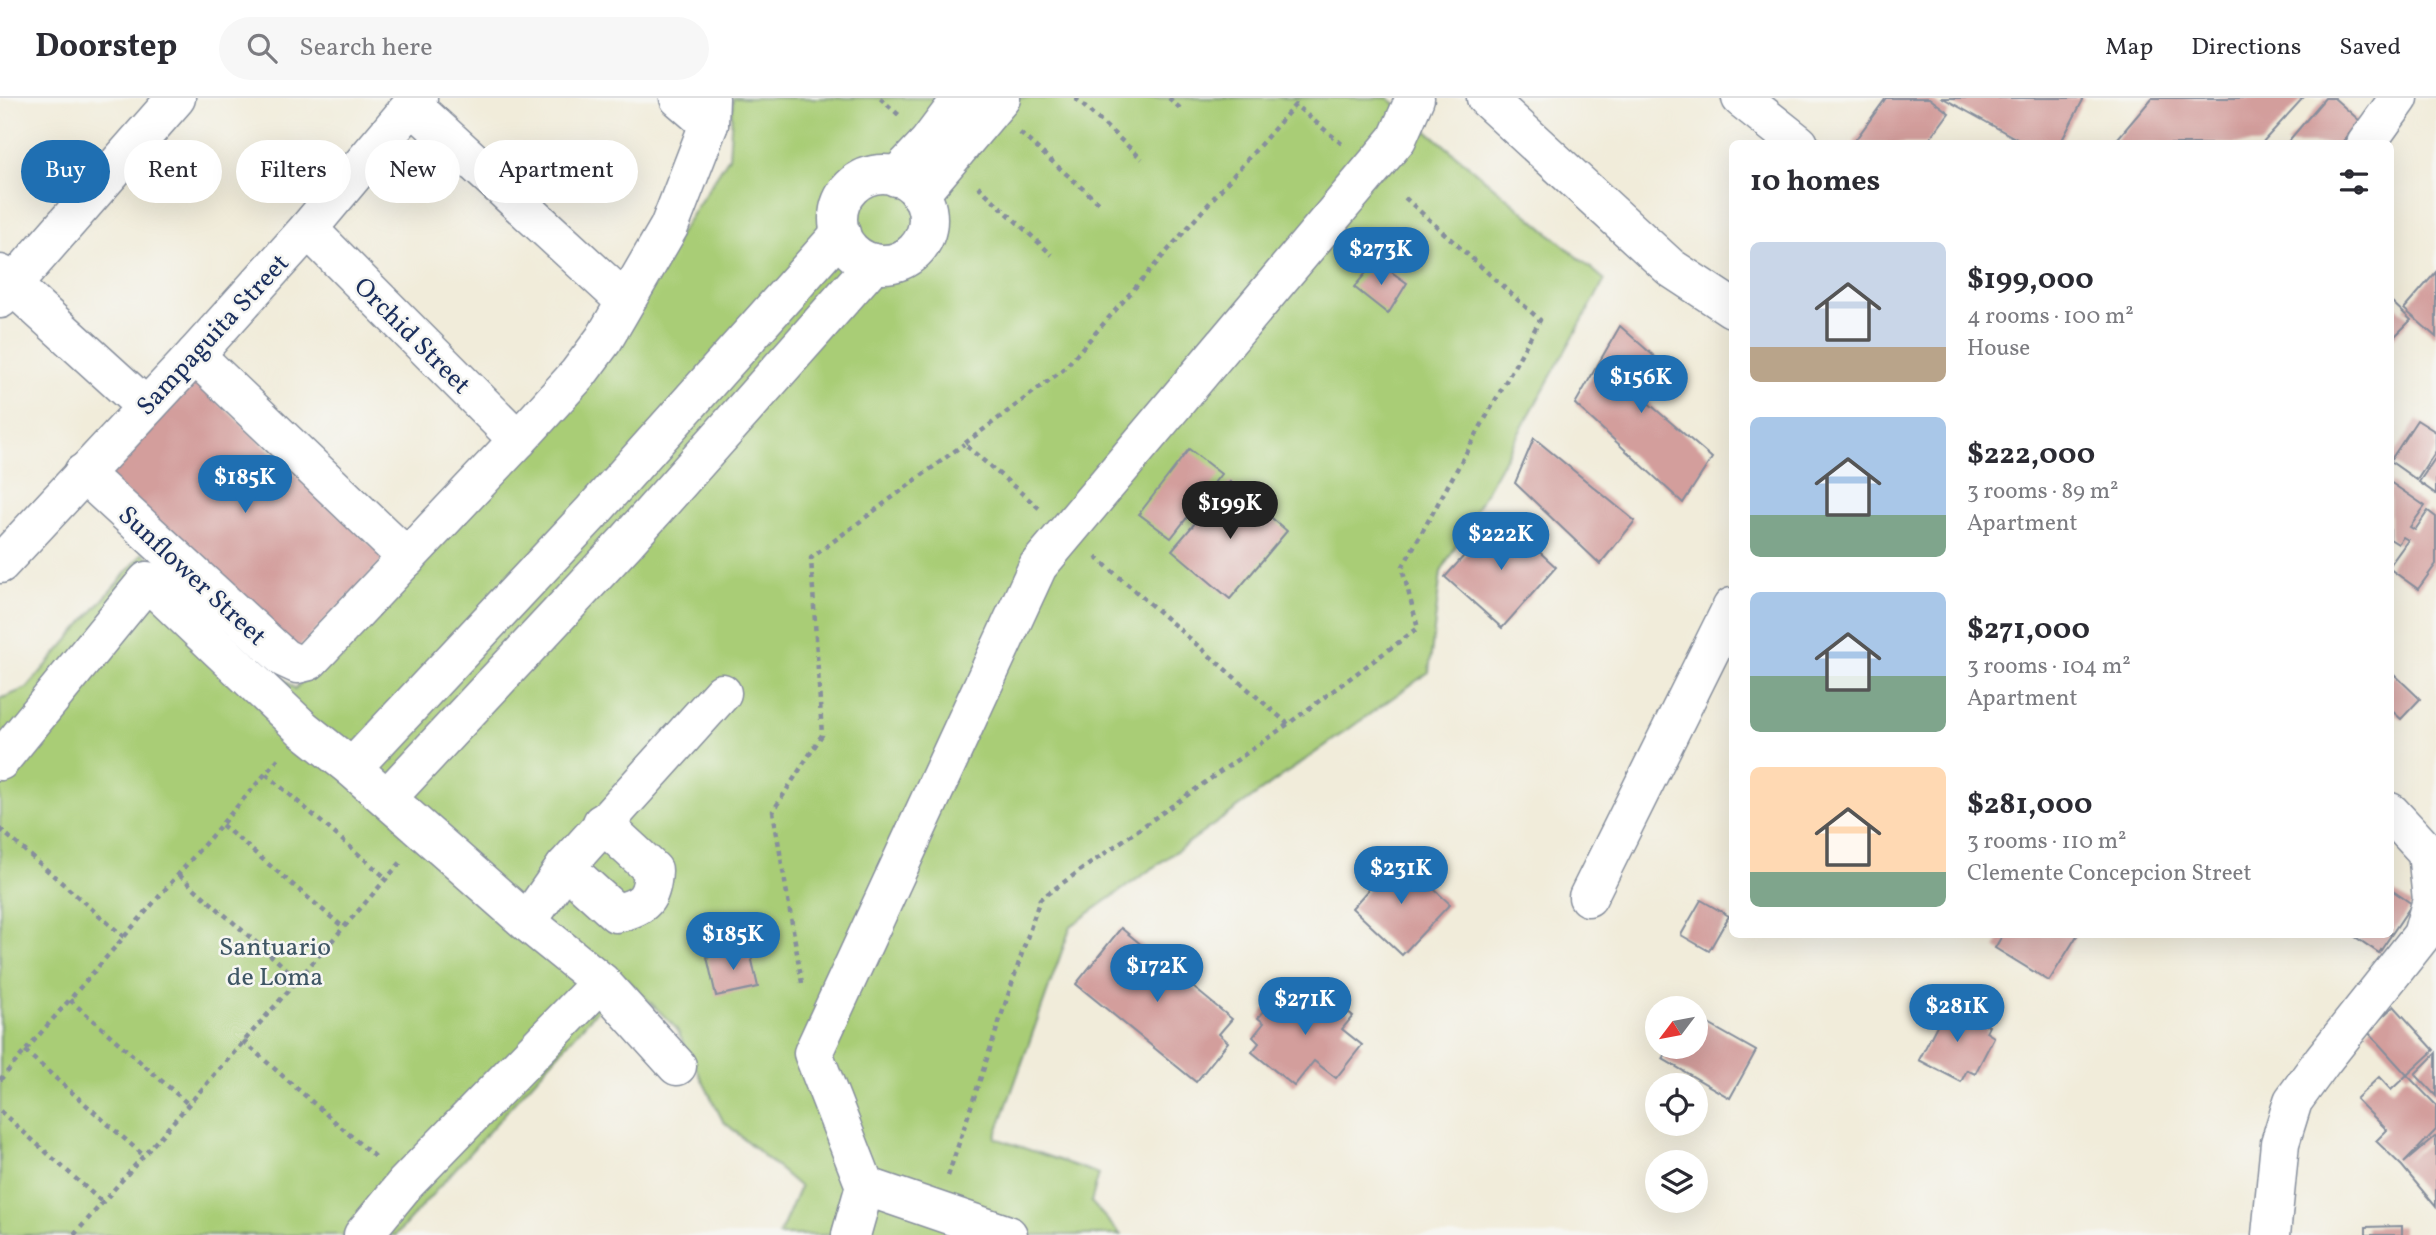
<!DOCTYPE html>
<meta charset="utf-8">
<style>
body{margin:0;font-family:Vollkorn,serif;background:#f7f7f7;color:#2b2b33;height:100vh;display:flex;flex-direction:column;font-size:26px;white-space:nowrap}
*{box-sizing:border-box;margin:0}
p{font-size:23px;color:#7c7c81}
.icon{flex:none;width:38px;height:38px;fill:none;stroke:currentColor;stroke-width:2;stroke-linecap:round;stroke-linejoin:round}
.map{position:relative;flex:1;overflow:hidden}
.drawer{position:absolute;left:1729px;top:42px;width:665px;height:798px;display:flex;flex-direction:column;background:#fff;border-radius:10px;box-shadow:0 7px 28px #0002}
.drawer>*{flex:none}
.top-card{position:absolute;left:21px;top:42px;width:665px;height:63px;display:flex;gap:14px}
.needle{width:46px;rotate:238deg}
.fabs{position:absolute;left:1645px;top:898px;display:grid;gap:14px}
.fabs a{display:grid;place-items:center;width:63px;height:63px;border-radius:50%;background:#fff;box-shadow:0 7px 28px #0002;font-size:35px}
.price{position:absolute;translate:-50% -60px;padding:0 16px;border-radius:24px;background:#1f6fb2;color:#fff;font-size:23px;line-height:46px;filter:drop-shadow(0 2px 4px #0008)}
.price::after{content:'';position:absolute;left:50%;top:42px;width:21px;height:16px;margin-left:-10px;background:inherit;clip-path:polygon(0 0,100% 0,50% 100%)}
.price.selected{background:#222;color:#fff}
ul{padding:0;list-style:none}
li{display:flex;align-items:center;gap:21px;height:175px;padding:0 21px}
li span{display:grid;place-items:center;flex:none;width:196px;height:140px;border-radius:10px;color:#555}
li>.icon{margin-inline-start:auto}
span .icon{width:84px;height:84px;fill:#fffc;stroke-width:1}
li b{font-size:30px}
h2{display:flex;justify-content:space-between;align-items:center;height:84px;padding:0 21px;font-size:30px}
.chip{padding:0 24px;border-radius:32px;background:#fff;box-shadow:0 7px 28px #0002;font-size:24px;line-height:63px}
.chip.selected{background:#1f6fb2;color:#fff}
header{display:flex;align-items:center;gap:42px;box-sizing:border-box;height:98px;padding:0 35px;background:#fff;border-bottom:2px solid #e1e1e2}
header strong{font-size:33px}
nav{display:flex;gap:38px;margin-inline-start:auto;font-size:24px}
.search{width:490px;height:63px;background:#f7f7f7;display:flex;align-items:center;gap:18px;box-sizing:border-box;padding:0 24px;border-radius:38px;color:#7c7c81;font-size:26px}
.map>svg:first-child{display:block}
.green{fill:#a9cd76;stroke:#627e6a;stroke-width:2}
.building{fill:#d39e9c}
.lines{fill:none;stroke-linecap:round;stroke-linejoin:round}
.minor-casing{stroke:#868e9c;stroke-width:41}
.path{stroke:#868e9c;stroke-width:4.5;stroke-dasharray:5 5;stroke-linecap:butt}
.minor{stroke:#fff;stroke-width:38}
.labels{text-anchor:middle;stroke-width:5;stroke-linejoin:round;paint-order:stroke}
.street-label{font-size:26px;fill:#1b2f5e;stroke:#f6f6f2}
.park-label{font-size:26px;fill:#3e5664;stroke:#f6f6f2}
</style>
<header>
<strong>Doorstep</strong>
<div class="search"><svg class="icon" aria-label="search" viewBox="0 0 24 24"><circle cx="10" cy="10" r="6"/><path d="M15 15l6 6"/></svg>Search here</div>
<nav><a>Map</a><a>Directions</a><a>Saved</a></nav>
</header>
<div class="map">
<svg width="2436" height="1137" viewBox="0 0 2436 1137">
<rect width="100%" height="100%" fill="#f6f6f2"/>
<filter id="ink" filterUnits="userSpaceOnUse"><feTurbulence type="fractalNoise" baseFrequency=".0143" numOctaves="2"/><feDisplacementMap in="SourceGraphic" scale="14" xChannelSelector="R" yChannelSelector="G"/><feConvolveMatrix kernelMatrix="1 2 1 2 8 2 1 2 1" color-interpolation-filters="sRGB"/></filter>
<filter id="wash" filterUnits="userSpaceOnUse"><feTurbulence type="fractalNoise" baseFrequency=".00686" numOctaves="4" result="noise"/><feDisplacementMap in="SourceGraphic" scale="28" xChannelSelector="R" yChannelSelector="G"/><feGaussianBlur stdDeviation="1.57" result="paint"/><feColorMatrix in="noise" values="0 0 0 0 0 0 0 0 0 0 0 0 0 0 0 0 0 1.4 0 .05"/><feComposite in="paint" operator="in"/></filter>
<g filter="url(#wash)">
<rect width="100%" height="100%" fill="#f1ecda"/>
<polygon class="green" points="733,0 1388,0 1605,182 1441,474 1429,574 1071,828 995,1040 1099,1076 1091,1104 1121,1137 779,1137 800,1089 723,1023 676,930 626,880 396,1137 0,1137 0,601 27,590 143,455 295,591 598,262 729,59"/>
<g id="blocks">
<g class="building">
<polygon points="1886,0 1929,0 1949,15 1926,46 1856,46 1854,44"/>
<polygon points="1943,0 2084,0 2060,46 2026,46"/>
<polygon points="2152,0 2303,0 2261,46 2113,46"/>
<polygon points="2325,0 2334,0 2360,23 2341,46 2286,46"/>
<polygon points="1376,163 1407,185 1388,216 1354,189"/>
<polygon points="2436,174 2436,239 2404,211"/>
<polygon points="2390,202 2411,222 2390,243"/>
<polygon points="1620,228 1673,275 1646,303 1712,360 1683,405 1575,306"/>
<polygon points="193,281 385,460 296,553 105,376"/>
<polygon points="2417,322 2436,334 2436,353 2417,382 2390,363"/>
<polygon points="1534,340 1635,423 1600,466 1515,385"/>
<polygon points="1189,351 1221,376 1171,440 1139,416"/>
<polygon points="2436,359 2436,396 2419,384"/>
<polygon points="1230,384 1287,433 1230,501 1172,452"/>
<polygon points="2390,384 2425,408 2410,429 2415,432 2428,413 2436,419 2436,466 2418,491 2390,471 2390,467 2408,442 2403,439 2398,446 2390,441"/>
<polygon points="1500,418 1556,469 1502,530 1445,479"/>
<polygon points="2395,577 2420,601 2401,621 2390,611 2390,582"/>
<polygon points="1398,758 1450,806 1402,857 1352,810"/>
<polygon points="2390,791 2412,806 2379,855 2351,836 2390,836"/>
<polygon points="1701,802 1729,818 1709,853 1681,837"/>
<polygon points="1121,830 1232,921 1219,936 1228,944 1196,984 1076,886"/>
<polygon points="2003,836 2078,836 2049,883 1995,850"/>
<polygon points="749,849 758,889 716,898 707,859"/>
<polygon points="1321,892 1353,918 1342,931 1362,947 1336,980 1314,963 1294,988 1252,954 1259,945 1253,939 1264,925 1258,920 1275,900 1285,907 1293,896 1308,908"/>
<polygon points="1948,906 1989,928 1986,934 1994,939 1975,976 1967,972 1961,984 1919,962"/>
<polygon points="2394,908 2434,952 2407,977 2367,933"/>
<polygon points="1696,919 1756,953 1730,1000 1663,961 1670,948 1696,948"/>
<polygon points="2436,955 2436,998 2415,976"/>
<polygon points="2407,977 2436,1007 2436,1032 2404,1065 2436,1038 2436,1109 2402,1068 2376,1043 2387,1032 2356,1001 2379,979 2391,992"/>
<polygon points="2402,1128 2402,1137 2366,1137 2366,1129"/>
</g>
</g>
</g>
<g filter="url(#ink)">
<use href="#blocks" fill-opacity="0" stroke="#868e9c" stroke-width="2"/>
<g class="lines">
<g class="minor-casing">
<g id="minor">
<polyline points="679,0 709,26"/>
<polyline points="1486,0 1671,170 1732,210"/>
<polyline points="1741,0 1799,46"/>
<polyline points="412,7 625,203"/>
<polyline points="2366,46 2399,0"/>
<circle cx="883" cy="121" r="45"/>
<polyline points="896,79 929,44 962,0"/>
<polyline points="920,96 1001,0"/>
<polyline points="308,131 518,342"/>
<polyline points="0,176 146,309"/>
<polyline points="0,201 176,0"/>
<polyline points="195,257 407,460"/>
<polyline points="83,375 284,560 297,566 309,563 518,342 578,276 604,241 669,129 709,26 710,0"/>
<polyline points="0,466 195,257 308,131 418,0"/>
<polyline points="0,663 147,483 303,631 352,670 527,824 601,884 677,968"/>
<polyline points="352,670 593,413 841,135"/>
<polyline points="387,700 627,443 874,165"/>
<path d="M565 769 616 815C644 809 652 801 653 772L602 725"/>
<polyline points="1588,799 1732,509"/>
<polyline points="527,824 565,769 722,595"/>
<polyline points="865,1088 1008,1137"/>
<polyline points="363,1137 405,1086 601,884"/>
<polyline points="851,1137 865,1088 813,955 1038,468 1397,41 1415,0"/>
<polyline points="2271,1137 2280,1045 2293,1003 2323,962 2422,837 2432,802 2427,754 2390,714"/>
</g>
</g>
<g class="path">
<polyline points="880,0 901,19"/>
<polyline points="1075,0 1142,61"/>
<polyline points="1169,0 1183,13"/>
<polyline points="1020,35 1100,106"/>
<polyline points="978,88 1052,157"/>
<polyline points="1039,410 964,346 1063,272 1295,7 1342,46"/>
<polyline points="1096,459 1288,626"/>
<polyline points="266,676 386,780"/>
<polyline points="222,727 343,829"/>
<polyline points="0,731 124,839"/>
<polyline points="179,777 298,881"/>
<polyline points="802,885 773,713 822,637 811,460 964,346"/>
<polyline points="70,902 188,1006"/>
<polyline points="243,943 376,1060"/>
<polyline points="25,953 143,1057"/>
<polyline points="0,982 279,660"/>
<polyline points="0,1013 102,1104"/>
<polyline points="948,1078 1040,801 1288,626 1418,530 1402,470 1540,222 1402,97"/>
<polyline points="74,1137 401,764"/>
</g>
<use href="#minor" class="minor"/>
</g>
</g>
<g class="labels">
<g class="street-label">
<text transform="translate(212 236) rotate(-47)" y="9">Sampaguita Street</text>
<text transform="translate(413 237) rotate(45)" y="9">Orchid Street</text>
<text transform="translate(193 477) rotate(43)" y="9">Sunflower Street</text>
</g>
<g class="park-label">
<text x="275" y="857">Santuario<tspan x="275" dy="30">de Loma</tspan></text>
</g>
</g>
</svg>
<div class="fabs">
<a><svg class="needle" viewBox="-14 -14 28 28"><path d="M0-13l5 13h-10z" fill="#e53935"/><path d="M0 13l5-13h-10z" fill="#7c7c81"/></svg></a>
<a><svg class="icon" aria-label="locate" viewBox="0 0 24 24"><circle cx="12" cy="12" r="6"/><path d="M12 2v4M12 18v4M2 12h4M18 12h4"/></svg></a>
<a><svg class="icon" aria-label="layers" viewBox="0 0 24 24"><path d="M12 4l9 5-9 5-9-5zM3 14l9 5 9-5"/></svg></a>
</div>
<b class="price" style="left:1381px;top:189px">$273K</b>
<b class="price" style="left:1641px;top:317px">$156K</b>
<b class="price" style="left:245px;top:417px">$185K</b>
<b class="price selected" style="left:1230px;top:443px">$199K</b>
<b class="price" style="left:1501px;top:474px">$222K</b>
<b class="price" style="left:1401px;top:808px">$231K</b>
<b class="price" style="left:733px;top:874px">$185K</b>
<b class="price" style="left:1157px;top:906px">$172K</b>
<b class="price" style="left:1305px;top:939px">$271K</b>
<b class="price" style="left:1957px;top:946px">$281K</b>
<div class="top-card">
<a class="chip selected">Buy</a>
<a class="chip">Rent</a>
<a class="chip">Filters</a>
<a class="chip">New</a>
<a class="chip">Apartment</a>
</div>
<section class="drawer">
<h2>10 homes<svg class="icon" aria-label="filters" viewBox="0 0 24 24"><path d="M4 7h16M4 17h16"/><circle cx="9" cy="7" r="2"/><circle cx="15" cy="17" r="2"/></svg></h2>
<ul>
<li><span style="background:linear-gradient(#c9d6e8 75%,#b9a48a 0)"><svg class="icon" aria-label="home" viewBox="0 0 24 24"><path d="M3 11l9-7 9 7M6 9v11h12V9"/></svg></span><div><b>$199,000</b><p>4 rooms · 100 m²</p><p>House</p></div></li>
<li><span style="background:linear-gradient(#a9c7e8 70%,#7fa58c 0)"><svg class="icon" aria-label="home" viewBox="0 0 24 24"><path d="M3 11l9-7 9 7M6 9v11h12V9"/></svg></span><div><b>$222,000</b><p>3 rooms · 89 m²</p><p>Apartment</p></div></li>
<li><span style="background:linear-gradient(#a9c7e8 60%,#7fa58c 0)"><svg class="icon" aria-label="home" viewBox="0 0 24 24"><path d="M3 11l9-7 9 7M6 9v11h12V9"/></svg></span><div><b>$271,000</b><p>3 rooms · 104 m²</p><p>Apartment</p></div></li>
<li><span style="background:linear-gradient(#ffd9b3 75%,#7fa58c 0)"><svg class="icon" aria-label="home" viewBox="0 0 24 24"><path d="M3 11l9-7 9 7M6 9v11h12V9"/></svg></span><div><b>$281,000</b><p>3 rooms · 110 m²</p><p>Clemente Concepcion Street</p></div></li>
</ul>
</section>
</div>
